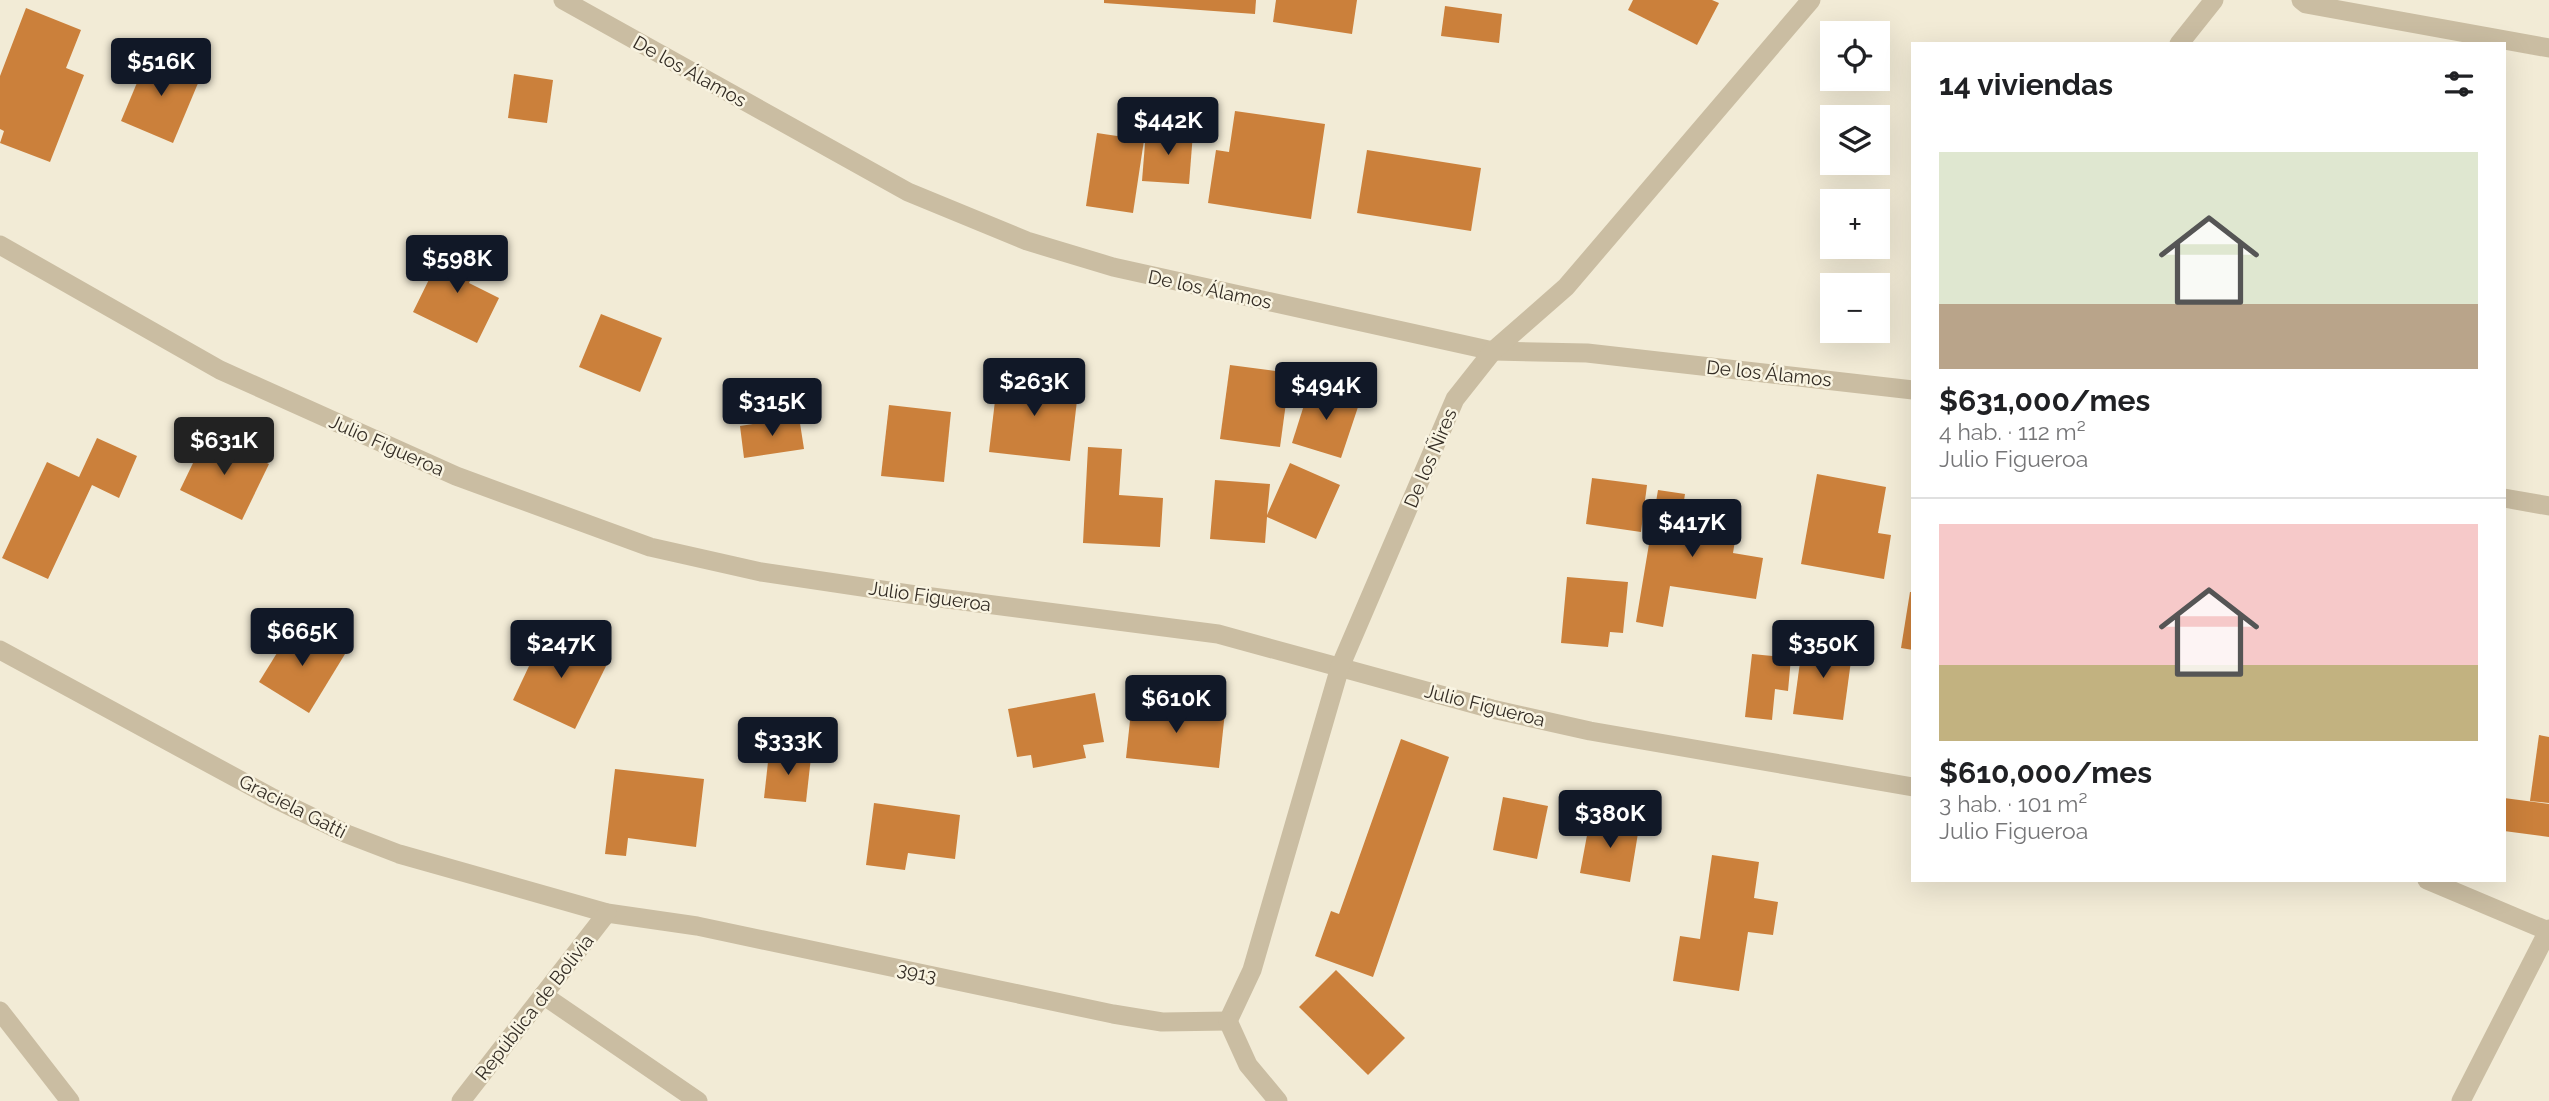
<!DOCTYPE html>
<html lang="es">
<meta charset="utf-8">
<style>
body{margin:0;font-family:Raleway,sans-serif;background:#f2f2f2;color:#202124;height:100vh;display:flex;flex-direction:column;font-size:26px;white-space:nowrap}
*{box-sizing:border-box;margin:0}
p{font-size:23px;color:#757577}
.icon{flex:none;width:38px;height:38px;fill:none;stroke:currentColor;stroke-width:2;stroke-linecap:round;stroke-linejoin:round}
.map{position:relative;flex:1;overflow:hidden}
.panel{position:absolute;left:1911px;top:42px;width:595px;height:840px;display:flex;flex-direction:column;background:#fff;border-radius:0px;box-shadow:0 7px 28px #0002}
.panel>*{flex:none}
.tools{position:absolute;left:1820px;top:21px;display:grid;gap:14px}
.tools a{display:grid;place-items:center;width:70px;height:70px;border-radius:0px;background:#fff;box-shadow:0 7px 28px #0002;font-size:35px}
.price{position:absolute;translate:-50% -60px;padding:0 16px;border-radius:7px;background:#111827;color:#fff;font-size:23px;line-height:46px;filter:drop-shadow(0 2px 4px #0008)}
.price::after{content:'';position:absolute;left:50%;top:42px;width:21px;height:16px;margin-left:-10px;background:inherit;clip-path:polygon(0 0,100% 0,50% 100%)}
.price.on{background:#222;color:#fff}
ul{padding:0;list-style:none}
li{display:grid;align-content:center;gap:14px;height:371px;padding:0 28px}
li+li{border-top:2px solid #e0e0e0}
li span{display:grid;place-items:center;height:217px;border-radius:0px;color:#555}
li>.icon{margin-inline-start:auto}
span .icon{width:126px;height:126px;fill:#fffc;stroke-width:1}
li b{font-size:30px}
h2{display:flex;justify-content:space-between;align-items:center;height:84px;padding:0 28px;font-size:30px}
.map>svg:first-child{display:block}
.building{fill:#cb803b}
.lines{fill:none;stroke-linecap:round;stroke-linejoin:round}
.minor{stroke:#cabda2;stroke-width:19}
.labels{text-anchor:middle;stroke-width:5;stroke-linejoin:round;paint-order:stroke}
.street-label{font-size:19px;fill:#342d25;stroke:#f9f4e2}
</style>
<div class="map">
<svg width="2549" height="1101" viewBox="0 0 2549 1101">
<rect width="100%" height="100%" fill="#f2ebd6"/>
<g class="building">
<polygon points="1104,0 1256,0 1255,14 1104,3"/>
<polygon points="1276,0 1357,0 1352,34 1273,22"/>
<polygon points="1633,0 1712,0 1719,3 1697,45 1628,10"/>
<polygon points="1445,6 1502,14 1499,43 1441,36"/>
<polygon points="26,8 81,30 66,68 84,75 50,162 0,143 4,131 0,129 0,76"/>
<polygon points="149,54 201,76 173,143 121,121"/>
<polygon points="514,74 553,80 547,123 508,118"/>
<polygon points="1235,111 1325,124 1311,219 1208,203 1216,150 1229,152"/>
<polygon points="1146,131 1193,133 1189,184 1142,181"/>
<polygon points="1097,133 1144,140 1133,213 1086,206"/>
<polygon points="1367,150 1481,168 1471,231 1357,213"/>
<polygon points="448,241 482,256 469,283 499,298 477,343 413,312"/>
<polygon points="601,314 662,338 640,392 579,367"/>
<polygon points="1230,365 1290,373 1280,447 1220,439"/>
<polygon points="998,375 1079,383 1070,461 989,452"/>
<polygon points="1310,386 1360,401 1341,458 1292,443"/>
<polygon points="889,405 951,412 944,482 881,476"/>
<polygon points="799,417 804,449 744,458 740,426"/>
<polygon points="207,434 269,464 242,520 180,490"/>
<polygon points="97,438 137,456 119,498 92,485 48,579 2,558 47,462 79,477"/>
<polygon points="1088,447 1122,449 1119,495 1163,498 1160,547 1083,543"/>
<polygon points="1290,463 1340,485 1316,539 1267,517 1265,543 1210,539 1215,480 1270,484 1267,515"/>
<polygon points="1817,474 1886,487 1878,533 1891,535 1884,579 1801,564"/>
<polygon points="1592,478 1647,485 1641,532 1586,524"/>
<polygon points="1658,490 1685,494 1682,513 1738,522 1733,553 1763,558 1756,599 1670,586 1663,627 1636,622"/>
<polygon points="1567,577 1628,582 1623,633 1610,632 1608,647 1561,643"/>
<polygon points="1910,592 1913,592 1913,650 1901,648"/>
<polygon points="295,624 345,654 309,713 259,682"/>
<polygon points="546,630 609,660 575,729 513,700"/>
<polygon points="1803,640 1853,646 1843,720 1793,714"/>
<polygon points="1752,654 1791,658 1788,691 1775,689 1772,720 1745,717"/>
<polygon points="1095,693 1104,742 1083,745 1086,758 1033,768 1031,755 1017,757 1008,709"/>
<polygon points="1132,702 1225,712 1219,768 1126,758"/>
<polygon points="2539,735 2549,737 2549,803 2530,801"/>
<polygon points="1401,739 1449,757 1373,977 1315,956 1331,911 1339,914"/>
<polygon points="769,753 811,757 806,802 764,798"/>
<polygon points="615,769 704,779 696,847 628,838 626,856 605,854"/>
<polygon points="1503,797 1548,806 1537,859 1493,850"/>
<polygon points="2504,798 2549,804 2549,837 2504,831"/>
<polygon points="874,803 960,815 955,859 908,853 905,870 866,865"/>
<polygon points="1590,819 1639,827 1630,882 1580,873"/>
<polygon points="1712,855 1759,862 1754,898 1778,902 1773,935 1748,932 1739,991 1673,981 1680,936 1700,939"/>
<polygon points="1336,970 1405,1038 1368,1075 1299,1007"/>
</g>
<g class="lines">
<g class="minor">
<polyline points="563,0 908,192 1027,241 1113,267 1493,351 1587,353 1913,390"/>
<polyline points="2301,0 2306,4 2549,48"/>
<polyline points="2179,44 2214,0"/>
<polyline points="0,245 220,370 456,476 650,547 761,572 909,594 1218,634 1492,709 1590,731 1913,787"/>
<polyline points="2504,498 2549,506"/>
<polyline points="0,650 273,798 347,834 399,854 607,913 697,926 1113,1014 1162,1022 1228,1021"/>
<polyline points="2427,880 2548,931"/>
<polyline points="543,995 698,1101"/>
<polyline points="0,1011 70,1101"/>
<polyline points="1228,1021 1252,970 1340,667 1455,399 1493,351 1566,287 1811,0"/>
<polyline points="1228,1021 1248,1065 1278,1101"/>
<polyline points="461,1101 607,913"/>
<polyline points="2461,1101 2549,929"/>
</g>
</g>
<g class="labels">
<g class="street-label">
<text transform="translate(690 71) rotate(29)" y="7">De los Álamos</text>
<text transform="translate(1210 289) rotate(12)" y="7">De los Álamos</text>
<text transform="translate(1769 373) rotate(6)" y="7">De los Álamos</text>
<text transform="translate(387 445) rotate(24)" y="7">Julio Figueroa</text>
<text transform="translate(1430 458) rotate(-67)" y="7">De los Ñires</text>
<text transform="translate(930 596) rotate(8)" y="7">Julio Figueroa</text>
<text transform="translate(1485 705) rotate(14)" y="7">Julio Figueroa</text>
<text transform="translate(293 806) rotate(27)" y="7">Graciela Gatti</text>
<text transform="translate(917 972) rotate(12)" y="7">3913</text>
<text transform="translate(534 1007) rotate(-52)" y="7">República de Bolivia</text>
</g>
</g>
</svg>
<div class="tools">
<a><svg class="icon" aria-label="locate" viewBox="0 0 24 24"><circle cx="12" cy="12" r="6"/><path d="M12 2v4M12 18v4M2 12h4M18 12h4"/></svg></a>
<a><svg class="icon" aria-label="layers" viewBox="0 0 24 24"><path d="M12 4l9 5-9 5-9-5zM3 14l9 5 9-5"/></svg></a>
<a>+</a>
<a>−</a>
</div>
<b class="price" style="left:161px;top:98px">$516K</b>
<b class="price" style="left:1168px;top:157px">$442K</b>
<b class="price" style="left:457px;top:295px">$598K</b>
<b class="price" style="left:1034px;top:418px">$263K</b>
<b class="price" style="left:1326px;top:422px">$494K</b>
<b class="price" style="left:772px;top:438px">$315K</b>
<b class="price on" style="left:224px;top:477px">$631K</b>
<b class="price" style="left:1692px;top:559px">$417K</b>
<b class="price" style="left:302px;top:668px">$665K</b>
<b class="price" style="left:561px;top:680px">$247K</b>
<b class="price" style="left:1823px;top:680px">$350K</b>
<b class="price" style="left:1176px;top:735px">$610K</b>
<b class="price" style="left:788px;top:777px">$333K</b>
<b class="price" style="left:1610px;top:850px">$380K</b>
<section class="panel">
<h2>14 viviendas<svg class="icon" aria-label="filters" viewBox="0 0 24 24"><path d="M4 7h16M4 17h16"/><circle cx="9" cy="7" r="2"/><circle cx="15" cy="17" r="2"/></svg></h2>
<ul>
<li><span style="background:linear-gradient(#dfe7d0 70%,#b9a48a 0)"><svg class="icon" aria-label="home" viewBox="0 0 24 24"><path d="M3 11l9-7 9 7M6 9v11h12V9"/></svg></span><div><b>$631,000/mes</b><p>4 hab. · 112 m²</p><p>Julio Figueroa</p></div></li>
<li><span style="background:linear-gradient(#f6c9c9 65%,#c2b280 0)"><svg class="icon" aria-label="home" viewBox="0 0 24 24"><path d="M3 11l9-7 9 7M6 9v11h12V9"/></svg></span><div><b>$610,000/mes</b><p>3 hab. · 101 m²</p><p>Julio Figueroa</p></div></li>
</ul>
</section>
</div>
